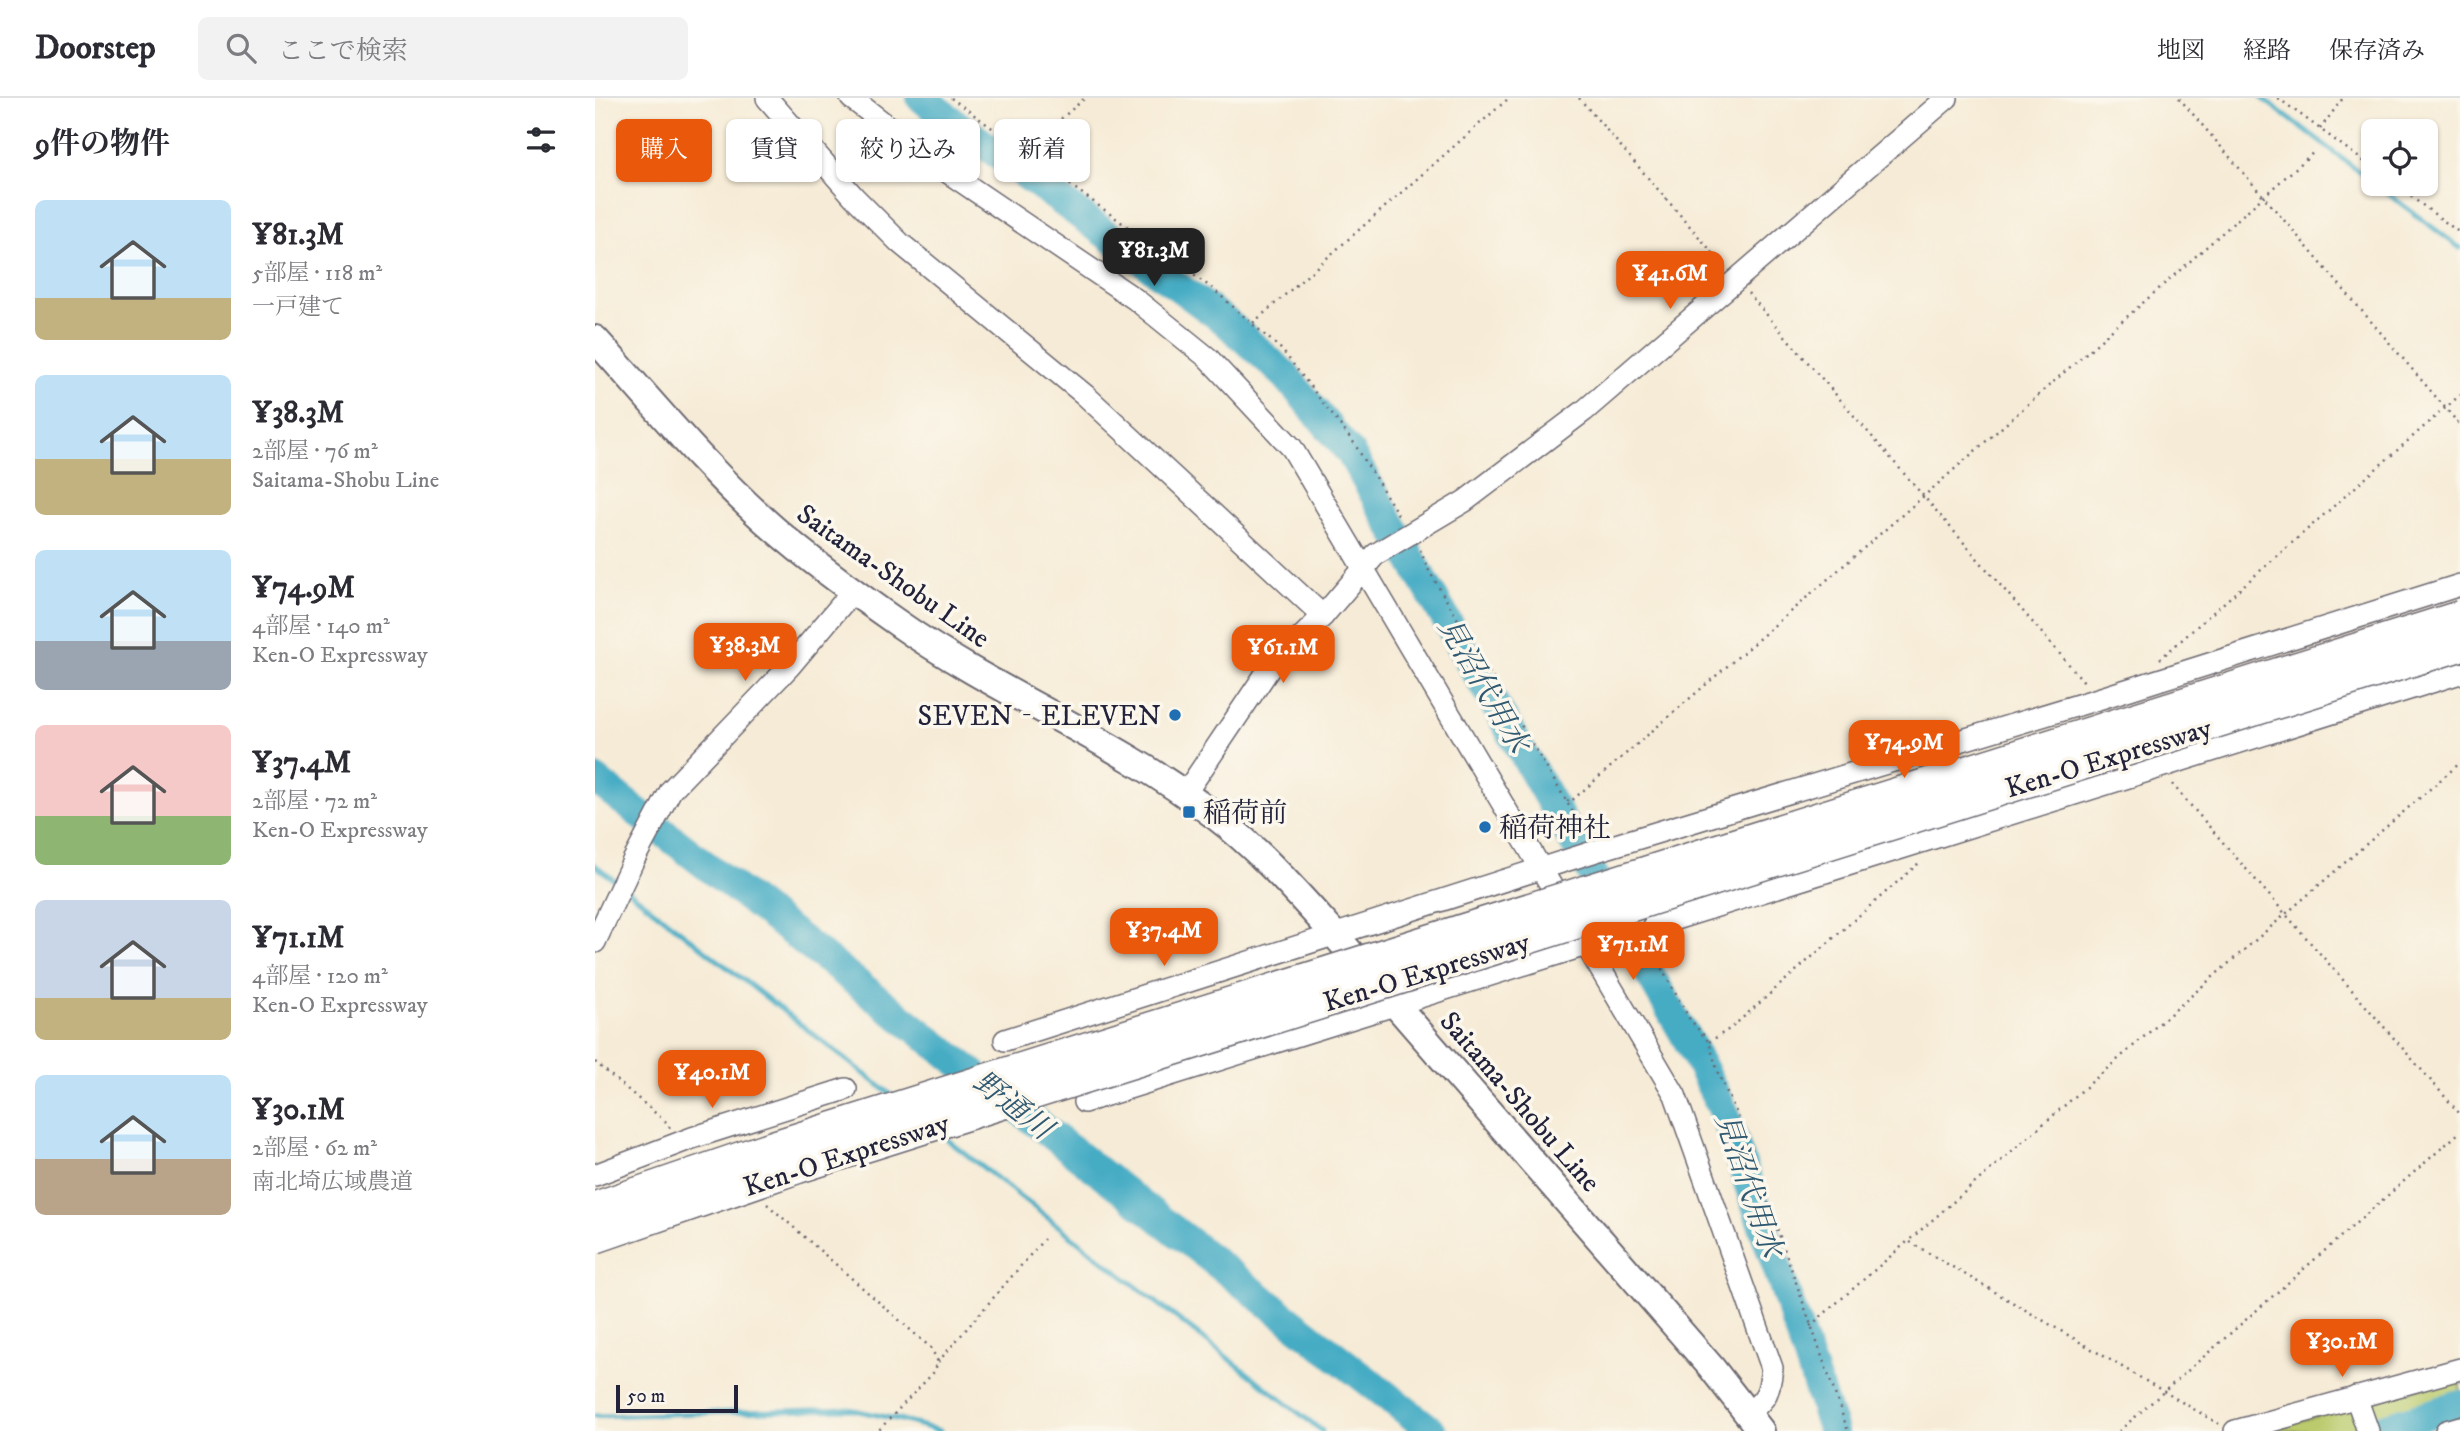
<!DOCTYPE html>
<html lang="ja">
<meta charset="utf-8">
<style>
body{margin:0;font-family:"IM FELL DW Pica","Noto Serif JP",serif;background:#f2f2f3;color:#2b2b33;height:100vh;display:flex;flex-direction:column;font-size:26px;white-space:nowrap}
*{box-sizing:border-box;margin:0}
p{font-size:23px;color:#7c7c81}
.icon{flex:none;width:38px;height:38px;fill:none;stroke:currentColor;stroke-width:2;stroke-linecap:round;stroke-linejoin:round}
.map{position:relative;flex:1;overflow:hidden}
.panel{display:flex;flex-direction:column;background:#fff;width:595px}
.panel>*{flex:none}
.hud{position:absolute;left:21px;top:21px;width:665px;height:63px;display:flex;gap:14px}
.fabs{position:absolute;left:1766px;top:21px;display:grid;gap:14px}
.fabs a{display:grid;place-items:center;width:77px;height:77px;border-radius:10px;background:#fff;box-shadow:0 2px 5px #0004;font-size:35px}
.scale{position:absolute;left:21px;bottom:18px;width:122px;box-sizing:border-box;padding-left:7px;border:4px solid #22223b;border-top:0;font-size:19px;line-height:24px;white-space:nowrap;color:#22223b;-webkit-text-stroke:5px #fbf7ec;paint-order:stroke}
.price{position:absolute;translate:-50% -60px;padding:0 16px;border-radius:14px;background:#ea580c;color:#fff;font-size:23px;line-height:46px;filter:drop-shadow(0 2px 4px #0008)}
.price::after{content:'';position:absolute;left:50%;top:42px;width:21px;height:16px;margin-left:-10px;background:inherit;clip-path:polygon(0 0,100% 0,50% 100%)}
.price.active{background:#222;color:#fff}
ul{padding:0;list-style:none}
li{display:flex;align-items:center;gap:21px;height:175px;padding:0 35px}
li span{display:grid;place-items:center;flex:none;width:196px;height:140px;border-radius:10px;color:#555}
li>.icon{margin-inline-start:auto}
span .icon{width:84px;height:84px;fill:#fffc;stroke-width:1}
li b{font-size:30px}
h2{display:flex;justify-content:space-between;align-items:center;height:84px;padding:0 35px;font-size:30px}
.tag{padding:0 24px;border-radius:10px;background:#fff;box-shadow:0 2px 5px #0004;font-size:24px;line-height:63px}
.tag.active{background:#ea580c;color:#fff}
header{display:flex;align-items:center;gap:42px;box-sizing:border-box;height:98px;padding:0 35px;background:#fff;border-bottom:2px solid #e1e1e2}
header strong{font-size:33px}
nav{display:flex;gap:38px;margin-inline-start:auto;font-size:24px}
.search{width:490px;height:63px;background:#f2f2f3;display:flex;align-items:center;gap:18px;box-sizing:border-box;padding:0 24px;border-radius:10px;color:#7c7c81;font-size:26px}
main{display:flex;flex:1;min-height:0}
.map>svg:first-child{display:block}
.green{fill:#baca6c;stroke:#6e7654;stroke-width:2}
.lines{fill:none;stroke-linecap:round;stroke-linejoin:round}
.stream{stroke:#45acc4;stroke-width:5}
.river{stroke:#45acc4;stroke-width:30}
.minor-casing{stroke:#6c6871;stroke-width:24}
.major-casing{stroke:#6c6871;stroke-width:30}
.path{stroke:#6c6871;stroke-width:2.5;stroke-dasharray:2 5;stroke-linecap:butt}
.minor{stroke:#fff;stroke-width:21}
.major{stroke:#fff;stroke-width:26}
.highway-bridge-casing{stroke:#6c6871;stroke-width:33;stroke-linecap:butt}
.highway-bridge{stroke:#fff;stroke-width:30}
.poi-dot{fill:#1f6fb2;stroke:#fbf7ec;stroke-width:2.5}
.labels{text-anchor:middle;stroke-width:7;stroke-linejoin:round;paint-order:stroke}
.street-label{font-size:28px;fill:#22223b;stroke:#fbf7ec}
.poi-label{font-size:28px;fill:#22223b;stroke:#fbf7ec;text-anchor:start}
.water-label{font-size:30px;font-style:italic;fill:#305972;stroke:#fbf7ec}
</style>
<header>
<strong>Doorstep</strong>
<div class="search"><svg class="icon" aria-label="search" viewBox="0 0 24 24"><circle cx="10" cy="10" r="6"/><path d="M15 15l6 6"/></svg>ここで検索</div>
<nav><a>地図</a><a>経路</a><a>保存済み</a></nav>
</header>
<main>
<section class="panel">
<h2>9件の物件<svg class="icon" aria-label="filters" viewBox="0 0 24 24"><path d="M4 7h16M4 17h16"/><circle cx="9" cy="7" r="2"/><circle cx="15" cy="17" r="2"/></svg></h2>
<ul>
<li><span style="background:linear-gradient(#bfe0f5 70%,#c2b280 0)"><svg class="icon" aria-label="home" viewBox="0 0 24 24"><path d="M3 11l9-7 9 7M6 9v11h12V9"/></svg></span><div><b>¥81.3M</b><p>5部屋 · 118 m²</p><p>一戸建て</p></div></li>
<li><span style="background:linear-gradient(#bfe0f5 60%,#c2b280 0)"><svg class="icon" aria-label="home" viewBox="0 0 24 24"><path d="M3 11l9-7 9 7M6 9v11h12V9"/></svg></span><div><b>¥38.3M</b><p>2部屋 · 76 m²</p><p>Saitama-Shobu Line</p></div></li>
<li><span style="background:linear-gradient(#bfe0f5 65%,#9aa5b1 0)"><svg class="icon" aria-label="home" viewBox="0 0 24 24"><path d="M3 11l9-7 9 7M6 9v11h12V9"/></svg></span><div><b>¥74.9M</b><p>4部屋 · 140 m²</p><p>Ken-O Expressway</p></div></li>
<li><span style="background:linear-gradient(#f6c9c9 65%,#8fb573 0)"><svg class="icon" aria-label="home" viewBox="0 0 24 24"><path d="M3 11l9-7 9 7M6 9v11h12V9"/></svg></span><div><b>¥37.4M</b><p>2部屋 · 72 m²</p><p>Ken-O Expressway</p></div></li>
<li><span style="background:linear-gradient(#c9d6e8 70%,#c2b280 0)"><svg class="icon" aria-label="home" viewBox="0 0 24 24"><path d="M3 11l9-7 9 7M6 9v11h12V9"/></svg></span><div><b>¥71.1M</b><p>4部屋 · 120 m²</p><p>Ken-O Expressway</p></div></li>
<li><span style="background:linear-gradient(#bfe0f5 60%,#b9a48a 0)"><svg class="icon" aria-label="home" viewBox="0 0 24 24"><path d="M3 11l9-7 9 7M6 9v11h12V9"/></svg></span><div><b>¥30.1M</b><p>2部屋 · 62 m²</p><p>南北埼広域農道</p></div></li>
</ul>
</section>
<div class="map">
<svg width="1865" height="1333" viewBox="0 0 1865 1333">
<rect width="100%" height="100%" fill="#fbf7ec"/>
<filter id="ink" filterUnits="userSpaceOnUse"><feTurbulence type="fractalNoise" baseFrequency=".0143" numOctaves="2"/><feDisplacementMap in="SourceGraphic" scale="14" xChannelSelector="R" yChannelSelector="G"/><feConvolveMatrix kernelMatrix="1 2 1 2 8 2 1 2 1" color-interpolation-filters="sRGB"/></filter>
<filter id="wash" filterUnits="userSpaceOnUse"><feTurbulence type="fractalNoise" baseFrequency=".00686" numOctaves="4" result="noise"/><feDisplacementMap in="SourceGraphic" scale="28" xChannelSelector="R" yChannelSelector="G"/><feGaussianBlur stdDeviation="1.57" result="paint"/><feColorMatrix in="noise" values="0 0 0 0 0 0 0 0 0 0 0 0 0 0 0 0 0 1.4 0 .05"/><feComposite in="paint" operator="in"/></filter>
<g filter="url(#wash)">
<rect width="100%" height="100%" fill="#f6ebd6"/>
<g class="green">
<polygon points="1865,1279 1865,1301 1755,1333 1665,1333"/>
<polygon points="1865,1312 1865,1320 1819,1333 1795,1333"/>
</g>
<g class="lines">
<g class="stream">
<polyline points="1667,0 1778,84"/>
<polyline points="1780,86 1865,150"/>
<polyline points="0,767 22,784"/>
<polyline points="30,790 299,999"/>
<polyline points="345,1036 727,1333"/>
<polyline points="0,1318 254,1311 310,1323 345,1333"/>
</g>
<g class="river">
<polyline points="326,0 631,224 690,277 756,356 1096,948 1129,1014 1238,1333"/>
<polyline points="0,681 837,1333"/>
<polyline points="1778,1333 1865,1307"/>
</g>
</g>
</g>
<g filter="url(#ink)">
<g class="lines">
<g class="minor-casing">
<g id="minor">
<polyline points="172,0 259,99 305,145 490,297 728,518"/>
<path d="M256 0 354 75 540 201 613 260 697 350 1080 997 1177 1270C1174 1294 1173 1300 1153 1315"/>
<polyline points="590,696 674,571 728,518 781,456 870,403 989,313 1352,0"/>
<polyline points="1058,828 1865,575"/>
<polyline points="0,844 38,763 76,692 194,569 258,493"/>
<polyline points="410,942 1001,753 1503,601 1865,487"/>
<polyline points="489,1004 991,847"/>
<polyline points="0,1077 97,1040 251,991"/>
<polyline points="1761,1299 1773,1333"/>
<polyline points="1640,1333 1865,1271"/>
<polyline points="1851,1333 1865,1329"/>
</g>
</g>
<g class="major-casing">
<path id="major" d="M0 241C58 305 113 373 178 430 217 464 261 496 304 526 405 597 522 642 620 718 665 752 702 795 740 837L1116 1269 1166 1333"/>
</g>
<g class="path">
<polyline points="356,0 618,191 687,252 759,345 805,420"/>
<polyline points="984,0 1130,169"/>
<polyline points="1584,0 1865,327"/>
<polyline points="1683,0 1778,70"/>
<polyline points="1725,31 1748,0"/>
<polyline points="429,53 490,0"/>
<polyline points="1799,86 1865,135"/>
<polyline points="1153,195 1490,585"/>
<polyline points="658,225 914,0"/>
<polyline points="825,452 834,473 991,736"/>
<polyline points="1565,561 1865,297"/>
<polyline points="1577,686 1865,1016"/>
<polyline points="972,702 975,704 1329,398 1720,53"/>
<polyline points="1053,846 1094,920 1114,944 1123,975 1142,1016 1253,1333"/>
<polyline points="1114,944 1136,930 1324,765"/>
<polyline points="0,964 71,1024 75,1030"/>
<polyline points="172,1106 336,1250 343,1264 339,1274 283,1333"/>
<polyline points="1315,1144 1624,1326"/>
<polyline points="1215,1228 1865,665"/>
<polyline points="343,1264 449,1141"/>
<polyline points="1524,1333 1865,1034"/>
</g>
<use href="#minor" class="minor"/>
<use href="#major" class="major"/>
<g class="highway-bridge-casing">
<g id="highway-bridge">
<polyline points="0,1109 178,1048 1865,518"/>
<polyline points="0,1140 203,1070 1865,548"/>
</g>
</g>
<use href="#highway-bridge" class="highway-bridge"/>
</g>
</g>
<g class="poi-dot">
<circle cx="580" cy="617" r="7"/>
<rect x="587" y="707" width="14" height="14" rx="3.5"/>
<circle cx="890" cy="729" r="7"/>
</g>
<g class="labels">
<g class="street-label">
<text transform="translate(299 477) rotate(35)" y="10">Saitama-Shobu Line</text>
<text transform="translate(1513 659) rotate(-17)" y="10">Ken-O Expressway</text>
<text transform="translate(831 873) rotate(-17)" y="10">Ken-O Expressway</text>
<text transform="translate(926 1003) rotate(49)" y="10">Saitama-Shobu Line</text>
<text transform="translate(251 1056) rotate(-18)" y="10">Ken-O Expressway</text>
</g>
<g class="poi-label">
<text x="566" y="627" text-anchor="end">SEVEN‐ELEVEN</text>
<text x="608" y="724">稲荷前</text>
<text x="904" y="739">稲荷神社</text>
</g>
<g class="water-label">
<text transform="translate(889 587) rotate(60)" y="10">見沼代用水</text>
<text transform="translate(418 1007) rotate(38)" y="10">野通川</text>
<text transform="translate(1154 1087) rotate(71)" y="10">見沼代用水</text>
</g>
</g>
</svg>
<div class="fabs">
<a><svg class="icon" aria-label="locate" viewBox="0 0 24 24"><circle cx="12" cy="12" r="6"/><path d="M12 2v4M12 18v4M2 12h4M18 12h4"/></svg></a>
</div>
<div class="scale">50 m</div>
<b class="price active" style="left:559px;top:190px">¥81.3M</b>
<b class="price" style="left:1075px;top:213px">¥41.6M</b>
<b class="price" style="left:150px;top:585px">¥38.3M</b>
<b class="price" style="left:688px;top:587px">¥61.1M</b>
<b class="price" style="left:1309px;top:682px">¥74.9M</b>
<b class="price" style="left:569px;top:870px">¥37.4M</b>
<b class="price" style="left:1038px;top:884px">¥71.1M</b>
<b class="price" style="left:117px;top:1012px">¥40.1M</b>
<b class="price" style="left:1747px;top:1281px">¥30.1M</b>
<div class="hud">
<a class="tag active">購入</a>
<a class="tag">賃貸</a>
<a class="tag">絞り込み</a>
<a class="tag">新着</a>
</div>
</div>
</main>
